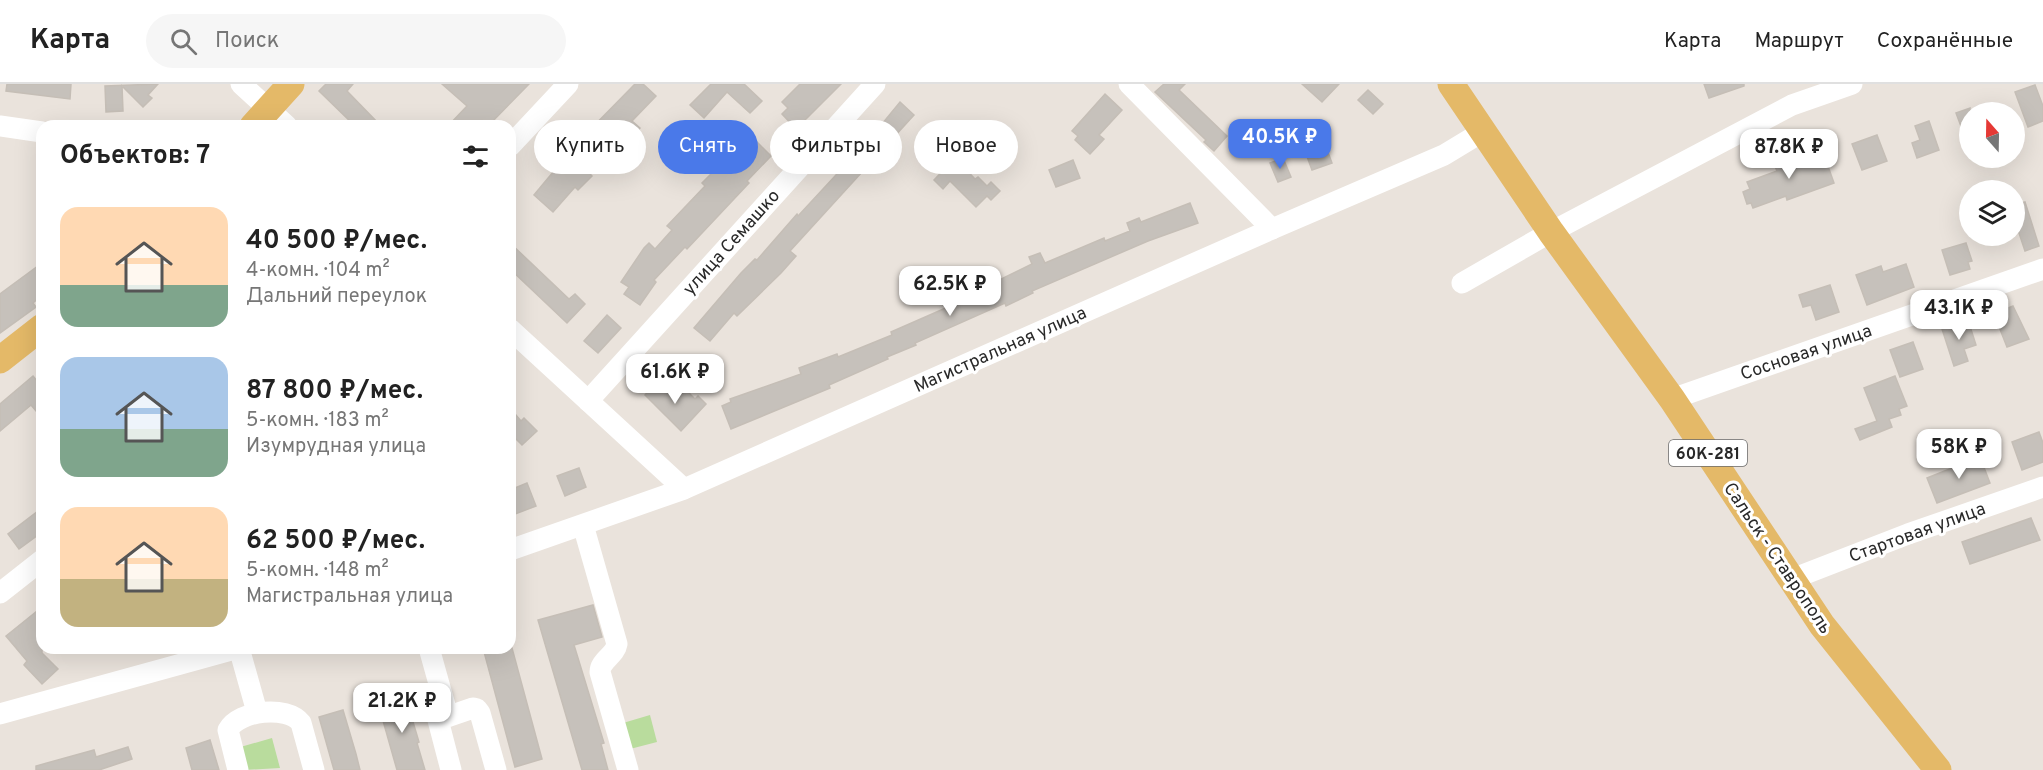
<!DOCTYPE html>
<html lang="ru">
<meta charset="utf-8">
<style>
body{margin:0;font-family:Overpass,sans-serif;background:#f6f6f6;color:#222;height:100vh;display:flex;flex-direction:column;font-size:22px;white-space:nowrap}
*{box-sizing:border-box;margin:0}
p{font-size:20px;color:#767676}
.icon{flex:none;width:33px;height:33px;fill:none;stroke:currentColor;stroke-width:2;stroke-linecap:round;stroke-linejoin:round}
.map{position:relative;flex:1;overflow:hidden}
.side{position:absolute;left:36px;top:36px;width:480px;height:534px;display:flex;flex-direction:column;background:#fff;border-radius:18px;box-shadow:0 6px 24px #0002}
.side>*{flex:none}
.guide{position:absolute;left:534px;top:36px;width:570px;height:54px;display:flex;gap:12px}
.needle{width:39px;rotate:340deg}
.fabs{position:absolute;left:1959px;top:18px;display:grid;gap:12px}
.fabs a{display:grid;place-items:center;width:66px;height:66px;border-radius:50%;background:#fff;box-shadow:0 6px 24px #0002;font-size:30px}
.price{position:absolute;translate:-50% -51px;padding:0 14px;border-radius:12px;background:#fff;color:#222;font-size:20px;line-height:39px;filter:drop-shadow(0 2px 3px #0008)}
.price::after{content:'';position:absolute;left:50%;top:36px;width:18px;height:14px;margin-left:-9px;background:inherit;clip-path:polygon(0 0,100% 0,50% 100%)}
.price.on{background:#4a79e9;color:#fff}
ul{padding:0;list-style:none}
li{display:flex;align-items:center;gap:18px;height:150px;padding:0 24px}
li span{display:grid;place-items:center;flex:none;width:168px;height:120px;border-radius:18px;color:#555}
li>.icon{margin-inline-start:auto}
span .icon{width:72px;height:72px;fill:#fffc;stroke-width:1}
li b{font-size:26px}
h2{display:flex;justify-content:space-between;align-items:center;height:72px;padding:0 24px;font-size:26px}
.tag{padding:0 21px;border-radius:27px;background:#fff;box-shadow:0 6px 24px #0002;font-size:21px;line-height:54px}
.tag.on{background:#4a79e9;color:#fff}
header{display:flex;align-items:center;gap:36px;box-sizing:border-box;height:84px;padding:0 30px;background:#fff;border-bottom:2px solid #e0e0e0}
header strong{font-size:28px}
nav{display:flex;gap:33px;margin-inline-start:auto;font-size:21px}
.search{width:420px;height:54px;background:#f6f6f6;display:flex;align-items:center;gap:15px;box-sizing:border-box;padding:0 21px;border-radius:33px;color:#767676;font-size:22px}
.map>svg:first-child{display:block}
.green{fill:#b9dc9d}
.building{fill:#c6c1bb;stroke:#c5beb6;stroke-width:1.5}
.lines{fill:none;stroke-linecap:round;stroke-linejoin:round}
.minor{stroke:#fff;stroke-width:21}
.major{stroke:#e4b968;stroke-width:27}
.labels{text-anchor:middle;stroke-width:6;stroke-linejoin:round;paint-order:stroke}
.shield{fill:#fff;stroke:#696969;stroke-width:1.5}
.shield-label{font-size:16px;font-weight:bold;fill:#292929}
.street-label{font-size:18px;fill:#292929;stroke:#fff}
</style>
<header>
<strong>Карта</strong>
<div class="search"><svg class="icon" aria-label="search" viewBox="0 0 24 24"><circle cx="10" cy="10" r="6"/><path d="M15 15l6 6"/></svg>Поиск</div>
<nav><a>Карта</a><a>Маршрут</a><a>Сохранённые</a></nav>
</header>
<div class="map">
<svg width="2043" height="686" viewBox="0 0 2043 686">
<rect width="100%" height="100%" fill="#eae3dc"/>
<g class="green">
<polygon points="650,631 657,658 630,665 623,639"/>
<polygon points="272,654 280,684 243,686 237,664"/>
</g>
<g class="building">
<polygon points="7,0 71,0 70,15 6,7"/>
<polygon points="158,0 148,11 152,14 143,23 122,2 123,27 106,28 105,2"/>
<polygon points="326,0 353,0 347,7 381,42 355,42 319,7"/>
<polygon points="442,0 529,0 488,42 448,42 467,22"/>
<polygon points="635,0 643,0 656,12 632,37 640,44 625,59 616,50 599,69 603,73 589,89 592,92 578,106 575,103 553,128 534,111 579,57"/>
<polygon points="711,0 744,0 762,17 750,29 727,8 704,34 690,21"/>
<polygon points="800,0 841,0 796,45 782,30 788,24 782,18"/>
<polygon points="1164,0 1185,0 1179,6 1227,52 1214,67 1204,58 1206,56 1155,8"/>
<polygon points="1302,0 1339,0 1322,18"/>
<polygon points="1704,0 1744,0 1744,2 1709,14"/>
<polygon points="2035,1 2043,22 2043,37 2028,43 2015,8"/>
<polygon points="1368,6 1383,20 1373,30 1358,16"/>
<polygon points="1105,10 1122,26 1099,51 1104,55 1090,70 1075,56 1078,52 1072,47"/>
<polygon points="900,18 914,31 790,167 796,172 781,189 737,232 734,229 710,257 694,244 741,189 755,175 757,176 797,130 798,132 873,51"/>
<polygon points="1970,24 1970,61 1968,61 1956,29"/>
<polygon points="1929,37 1939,66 1917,74 1912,59 1920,56 1915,42"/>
<polygon points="1877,51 1887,77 1862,86 1852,60"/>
<polygon points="1322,52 1332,79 1312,86 1302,59"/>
<polygon points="755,56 771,72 747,97 749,99 687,165 685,163 654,196 656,198 640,221 624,210 629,203 621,198 644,164 649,159 655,165 672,146 667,142 705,102 702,99 722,79 729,85"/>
<polygon points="1796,70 1800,79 1824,71 1834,99 1787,116 1786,112 1753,124 1751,119 1747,120 1743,108 1750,105 1747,98 1777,87 1773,78"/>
<polygon points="955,74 975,95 978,93 987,102 991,98 1000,107 991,116 987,112 976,123 950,97 943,105 934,96"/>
<polygon points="1283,74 1291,93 1278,98 1270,79"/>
<polygon points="1073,76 1080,94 1056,103 1049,86"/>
<polygon points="2025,118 2039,162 2025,167 2014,134 2014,121"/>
<polygon points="1190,119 1198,139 1148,157 1032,207 1033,209 1006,222 1005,219 915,259 916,261 887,273 888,275 829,301 830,304 731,345 722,322 731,318 730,315 801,290 799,284 837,270 838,273 892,251 891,248 948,223 946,218 983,204 1032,180 1029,173 1040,169 1045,179 1104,154 1105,157 1130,147 1127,139 1139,134 1141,138"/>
<polygon points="510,159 569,215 575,210 585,220 567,239 510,185"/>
<polygon points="1966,159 1972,177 1968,178 1970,185 1950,191 1942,166"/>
<polygon points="42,179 42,211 33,219 36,223 0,249 0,210"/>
<polygon points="1906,180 1914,203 1867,221 1856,191 1881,182 1883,188"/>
<polygon points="1830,201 1839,228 1816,236 1811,221 1803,223 1799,211"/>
<polygon points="2013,222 2029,255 2007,263 1994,230"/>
<polygon points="607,231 621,244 598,269 584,257"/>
<polygon points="1968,236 1976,261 1964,265 1968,277 1954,282 1942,245"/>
<polygon points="1913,258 1923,285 1900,293 1890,266"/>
<polygon points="33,292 42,303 42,334 31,321 0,347 0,320"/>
<polygon points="1895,292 1907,322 1899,325 1901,331 1889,335 1892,343 1860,356 1855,345 1877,337 1864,304"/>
<polygon points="658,296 676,314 685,305 695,315 698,312 706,320 681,347 645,311"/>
<polygon points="510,324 521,337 524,334 537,347 522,361 510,349"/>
<polygon points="2039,348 2043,359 2043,378 2022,386 2012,358"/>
<polygon points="1980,373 1990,399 1937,419 1927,394"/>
<polygon points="579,384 586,403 565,412 557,392"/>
<polygon points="527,399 536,422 515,430 510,418 510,406"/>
<polygon points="42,424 42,448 19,465 8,450"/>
<polygon points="2031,434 2040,456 1970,480 1962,458"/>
<polygon points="593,521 602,553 574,561 604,659 601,660 608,686 582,686 538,536"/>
<polygon points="42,523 42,569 58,585 42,600 24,581 27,577 6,552"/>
<polygon points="483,564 512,564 542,675 515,683"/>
<polygon points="405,611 419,658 417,659 425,686 397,686 378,619"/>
<polygon points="343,626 356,670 360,686 334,686 319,633"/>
<polygon points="210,656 219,686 192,686 186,664"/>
<polygon points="128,663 132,675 99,686 36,686 36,682 94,666 96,673"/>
</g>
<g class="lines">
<g class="minor">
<polyline points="241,0 287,42"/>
<polyline points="1129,0 1272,145"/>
<polyline points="0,42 42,48"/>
<polyline points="510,62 568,0"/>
<polyline points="1462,199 1551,148 1792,21 1852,0"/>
<polyline points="510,245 684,405"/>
<polyline points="1672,315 2043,185"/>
<polyline points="588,317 875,0"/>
<path d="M583 441 617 560C615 572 600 576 600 588L628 686"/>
<polyline points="510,466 684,405 1272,145 1444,71 1482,48"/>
<polyline points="1792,495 1908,450 2043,403"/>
<polyline points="0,509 42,476"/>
<polyline points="239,564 257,628"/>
<polyline points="429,564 448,632"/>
<polyline points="0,630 239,564"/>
<path d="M238 686 228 646C239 626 287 621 301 639L314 686"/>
<polyline points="451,686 438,636 473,624 477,625 480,629 496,686"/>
</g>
<g class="major">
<polyline points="1451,0 1551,148 1672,315 1822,541 1938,686"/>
<polyline points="253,42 291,0"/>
<polyline points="0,276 42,243"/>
</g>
</g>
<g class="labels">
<rect class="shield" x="1669" y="356" width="78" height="26" rx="4.5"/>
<g class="shield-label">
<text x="1708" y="375">60К-281</text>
</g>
<g class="street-label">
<text transform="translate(731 158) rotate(-48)" y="6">улица Семашко</text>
<text transform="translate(1000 265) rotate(-24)" y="6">Магистральная улица</text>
<text transform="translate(1806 268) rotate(-19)" y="6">Сосновая улица</text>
<text transform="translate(1917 448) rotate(-20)" y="6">Стартовая улица</text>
<text transform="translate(1778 474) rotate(56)" y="6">Сальск - Ставрополь</text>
</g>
</g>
</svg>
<div class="fabs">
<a><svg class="needle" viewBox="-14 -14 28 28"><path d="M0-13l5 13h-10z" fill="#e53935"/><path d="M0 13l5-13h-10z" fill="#767676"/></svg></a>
<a><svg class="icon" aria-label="layers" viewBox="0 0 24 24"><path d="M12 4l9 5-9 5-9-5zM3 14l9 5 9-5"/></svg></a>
</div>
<b class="price on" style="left:1280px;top:86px">40.5K ₽</b>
<b class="price" style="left:1789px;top:96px">87.8K ₽</b>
<b class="price" style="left:950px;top:233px">62.5K ₽</b>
<b class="price" style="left:1959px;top:257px">43.1K ₽</b>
<b class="price" style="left:675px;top:321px">61.6K ₽</b>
<b class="price" style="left:1959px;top:396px">58K ₽</b>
<b class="price" style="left:402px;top:650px">21.2K ₽</b>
<div class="guide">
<a class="tag">Купить</a>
<a class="tag on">Снять</a>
<a class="tag">Фильтры</a>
<a class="tag">Новое</a>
</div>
<section class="side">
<h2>Объектов: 7<svg class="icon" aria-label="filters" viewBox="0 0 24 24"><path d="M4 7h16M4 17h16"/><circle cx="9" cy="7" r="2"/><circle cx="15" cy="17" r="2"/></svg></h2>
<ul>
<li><span style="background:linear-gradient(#ffd9b3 65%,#7fa58c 0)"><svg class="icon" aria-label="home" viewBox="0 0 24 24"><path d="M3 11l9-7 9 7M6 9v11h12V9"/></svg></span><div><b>40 500 ₽/мес.</b><p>4-комн. · 104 m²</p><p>Дальний переулок</p></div></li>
<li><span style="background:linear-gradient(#a9c7e8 60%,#7fa58c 0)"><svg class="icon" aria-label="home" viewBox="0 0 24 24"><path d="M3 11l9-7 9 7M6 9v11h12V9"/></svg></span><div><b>87 800 ₽/мес.</b><p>5-комн. · 183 m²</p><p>Изумрудная улица</p></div></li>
<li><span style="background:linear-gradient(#ffd9b3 60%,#c2b280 0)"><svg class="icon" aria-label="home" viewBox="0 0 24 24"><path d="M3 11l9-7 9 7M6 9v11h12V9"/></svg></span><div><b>62 500 ₽/мес.</b><p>5-комн. · 148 m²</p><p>Магистральная улица</p></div></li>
</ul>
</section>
</div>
